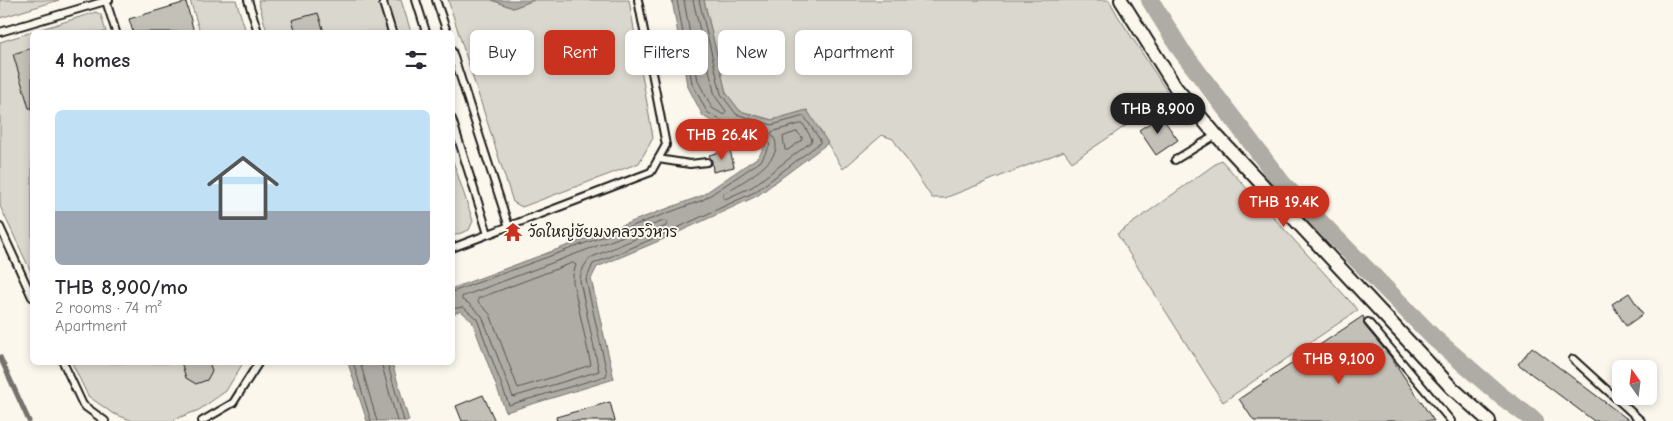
<!DOCTYPE html>
<meta charset="utf-8">
<style>
body{margin:0;font-family:"Comic Neue","Playpen Sans Thai",sans-serif;background:#f7f7f7;color:#2b2b33;height:100vh;display:flex;flex-direction:column;font-size:19px;white-space:nowrap}
*{box-sizing:border-box;margin:0}
p{font-size:16px;color:#7c7c81}
.icon{flex:none;width:28px;height:28px;fill:none;stroke:currentColor;stroke-width:2;stroke-linecap:round;stroke-linejoin:round}
.map{position:relative;flex:1;overflow:hidden}
.details{position:absolute;left:30px;top:30px;width:425px;height:335px;display:flex;flex-direction:column;background:#fff;border-radius:8px;box-shadow:0 2px 8px #0003}
.details>*{flex:none}
.hud{position:absolute;left:470px;top:30px;width:475px;height:45px;display:flex;gap:10px}
.needle{width:32px;rotate:346deg}
.fabs{position:absolute;left:1612px;top:360px;display:grid;gap:10px}
.fabs a{display:grid;place-items:center;width:45px;height:45px;border-radius:8px;background:#fff;box-shadow:0 2px 8px #0003;font-size:25px}
.price{position:absolute;translate:-50% -42px;padding:0 11px;border-radius:18px;background:#c8321e;color:#fff;font-size:16px;line-height:32px;filter:drop-shadow(0 1px 2px #0008)}
.price::after{content:'';position:absolute;left:50%;top:30px;width:15px;height:11px;margin-left:-8px;background:inherit;clip-path:polygon(0 0,100% 0,50% 100%)}
.price.selected{background:#222;color:#fff}
ul{padding:0;list-style:none}
li{display:grid;align-content:center;gap:10px;height:265px;padding:0 25px}
li+li{border-top:1px solid #e1e1e2}
li span{display:grid;place-items:center;height:155px;border-radius:8px;color:#555}
li>.icon{margin-inline-start:auto}
span .icon{width:90px;height:90px;fill:#fffc;stroke-width:1}
li b{font-size:21px}
h2{display:flex;justify-content:space-between;align-items:center;height:60px;padding:0 25px;font-size:21px}
.chip{padding:0 18px;border-radius:8px;background:#fff;box-shadow:0 2px 8px #0003;font-size:18px;line-height:45px}
.chip.selected{background:#c8321e;color:#fff}
.map>svg:first-child{display:block}
.green{fill:#dad7ce;stroke:#7b7a75}
.water{fill:#afaca5;stroke:#74726e}
.lines{fill:none;stroke-linecap:round;stroke-linejoin:round}
.shore{stroke:#575653;stroke-width:1}
.stream{stroke:#74726e;stroke-width:5}
.canal{stroke:#afaca5;stroke-width:18}
.building{fill:#c3c0b8;stroke:#1c1c1c}
.service-casing{stroke:#1c1c1c;stroke-width:10}
.minor-casing{stroke:#1c1c1c;stroke-width:16}
.service{stroke:#fbf7ec;stroke-width:6}
.minor{stroke:#fbf7ec;stroke-width:12}
.labels{text-anchor:middle;stroke-width:4;stroke-linejoin:round;paint-order:stroke}
.poi-label{font-size:15px;fill:#1c1c1c;stroke:#fbf7ec;text-anchor:start}
</style>
<div class="map">
<svg width="1673" height="421" viewBox="0 0 1673 421">
<rect width="100%" height="100%" fill="#fbf7ec"/>
<filter id="ink" filterUnits="userSpaceOnUse"><feTurbulence type="fractalNoise" baseFrequency=".02" numOctaves="2"/><feDisplacementMap in="SourceGraphic" scale="10" xChannelSelector="R" yChannelSelector="G"/><feConvolveMatrix kernelMatrix="1 2 1 2 8 2 1 2 1" color-interpolation-filters="sRGB"/></filter>
<g filter="url(#ink)">
<g class="green">
<polygon points="0,0 59,0 0,18"/>
<polygon points="190,0 236,0 246,32 200,32"/>
<polygon points="258,0 401,0 411,32 267,32"/>
<polygon points="448,0 492,0 513,8 534,0 629,0 653,138 639,163 522,207 513,202"/>
<polygon points="704,0 1109,0 1118,16 1170,96 1072,162 1064,151 945,198 932,198 893,139 882,135 843,169 807,110 772,120 740,111 726,93"/>
<polygon points="96,12 101,15 106,32 32,32 32,274 0,206 0,42"/>
<polygon points="452,158 473,221 469,230 453,236"/>
<polygon points="1221,160 1358,310 1223,402 1117,234"/>
<polygon points="72,363 243,363 226,391 199,410 170,421 133,421 112,413 88,396"/>
</g>
<g class="water">
<polygon points="492,0 534,0 513,8"/>
<polygon points="672,0 704,0 726,93 740,111 772,120 807,110 828,143 757,196 666,238 597,267 591,279 614,379 506,412 472,321 461,311 453,314 453,288 701,196 758,157 765,146 758,135 728,131 703,116 687,85"/>
<polygon points="348,363 392,363 409,421 367,421"/>
</g>
<g class="lines">
<g class="shore">
<polyline points="684,0 698,81 712,108 724,115 726,111 715,96 693,0"/>
<path d="M800 124H803L812 139 811 142 752 187 725 199 723 198V194C737 185 778 164 776 145 776 141 774 137 771 134L772 132Z"/>
<polygon points="797,132 802,137 802,140 788,150 785,150 783,137"/>
<path d="M664 221 668 222 666 226 592 257C585 262 580 273 580 281L599 371 513 397 482 316 468 303 462 300V297Z"/>
<polygon points="573,263 576,265 573,274 573,282 591,365 518,388 490,314 478,302 478,299"/>
<polyline points="452,292 703,200 761,161 770,145 762,131 730,126 707,112 692,83 677,0"/>
<polyline points="452,309 463,307 477,319 509,405 606,376 607,373 586,280 593,264 664,234 755,192 820,143 820,140 804,116 772,125 736,114 721,94 699,0"/>
<polyline points="353,362 371,421"/>
<polyline points="360,362 377,421"/>
<polyline points="381,362 397,421"/>
<polyline points="387,362 404,421"/>
</g>
<polyline class="stream" points="0,357 29,421"/>
<polyline class="canal" points="1150,0 1181,50 1282,183 1434,338 1501,396 1535,421"/>
</g>
<g class="building">
<polygon points="186,2 194,32 133,32 129,19"/>
<polygon points="318,13 324,32 296,32 292,20"/>
<polygon points="32,48 32,108 29,108 13,54"/>
<polygon points="1161,116 1178,140 1156,155 1139,130"/>
<polygon points="730,150 734,167 713,172 712,161 709,155"/>
<polygon points="1629,293 1643,314 1626,326 1612,304"/>
<polygon points="1363,316 1364,319 1364,325 1390,356 1434,421 1254,421 1239,399"/>
<polygon points="1532,347 1630,421 1594,421 1518,364"/>
<polygon points="181,362 209,362 212,371 207,380 196,384 186,378"/>
<polygon points="483,395 495,421 462,421 456,406"/>
<polygon points="610,402 615,421 557,421 556,417"/>
</g>
<g class="lines">
<g class="service-casing">
<g id="service">
<polyline points="248,0 258,32"/>
<polyline points="384,0 383,3 392,32"/>
<polyline points="416,0 426,32"/>
<polyline points="436,0 447,32"/>
<polyline points="106,1 116,32"/>
<polyline points="0,32 109,0"/>
<polyline points="452,51 509,227"/>
<polyline points="452,119 488,234"/>
<polyline points="658,159 690,164 707,162"/>
<polyline points="1175,160 1216,135"/>
<polyline points="0,227 32,297"/>
<polyline points="452,248 651,172 666,145 638,0"/>
<polyline points="1368,322 1451,421"/>
<polyline points="1573,359 1641,421"/>
<polyline points="63,362 83,405 105,421"/>
<polyline points="202,421 233,403 259,362"/>
</g>
</g>
<g class="minor-casing">
<polyline id="minor" points="1121,0 1176,88 1216,135 1451,387 1489,421"/>
</g>
<use href="#service" class="service"/>
<use href="#minor" class="minor"/>
</g>
</g>
<defs>
<g id="temple-bare" transform="scale(1.5)"><path d="M0-6L5-2H3V0L6.5 2.5H4V6H1.5V3h-3V6H-4V2.5H-6.5L-3 0V-2H-5Z" fill="#c8321e" stroke="#fbf7ec" stroke-width="2.5" paint-order="stroke"/></g>
</defs>
<g fill-rule="evenodd">
<use href="#temple-bare" x="513" y="232"/>
</g>
<g class="labels">
<g class="poi-label">
<text x="528" y="237">วัดใหญ่ชัยมงคลวรวิหาร</text>
</g>
</g>
</svg>
<div class="fabs">
<a><svg class="needle" viewBox="-14 -14 28 28"><path d="M0-13l5 13h-10z" fill="#e53935"/><path d="M0 13l5-13h-10z" fill="#7c7c81"/></svg></a>
</div>
<b class="price selected" style="left:1158px;top:135px">THB 8,900</b>
<b class="price" style="left:722px;top:161px">THB 26.4K</b>
<b class="price" style="left:1284px;top:228px">THB 19.4K</b>
<b class="price" style="left:1339px;top:385px">THB 9,100</b>
<div class="hud">
<a class="chip">Buy</a>
<a class="chip selected">Rent</a>
<a class="chip">Filters</a>
<a class="chip">New</a>
<a class="chip">Apartment</a>
</div>
<section class="details">
<h2>4 homes<svg class="icon" aria-label="filters" viewBox="0 0 24 24"><path d="M4 7h16M4 17h16"/><circle cx="9" cy="7" r="2"/><circle cx="15" cy="17" r="2"/></svg></h2>
<ul>
<li><span style="background:linear-gradient(#bfe0f5 65%,#9aa5b1 0)"><svg class="icon" aria-label="home" viewBox="0 0 24 24"><path d="M3 11l9-7 9 7M6 9v11h12V9"/></svg></span><div><b>THB 8,900/mo</b><p>2 rooms · 74 m²</p><p>Apartment</p></div></li>
</ul>
</section>
</div>
